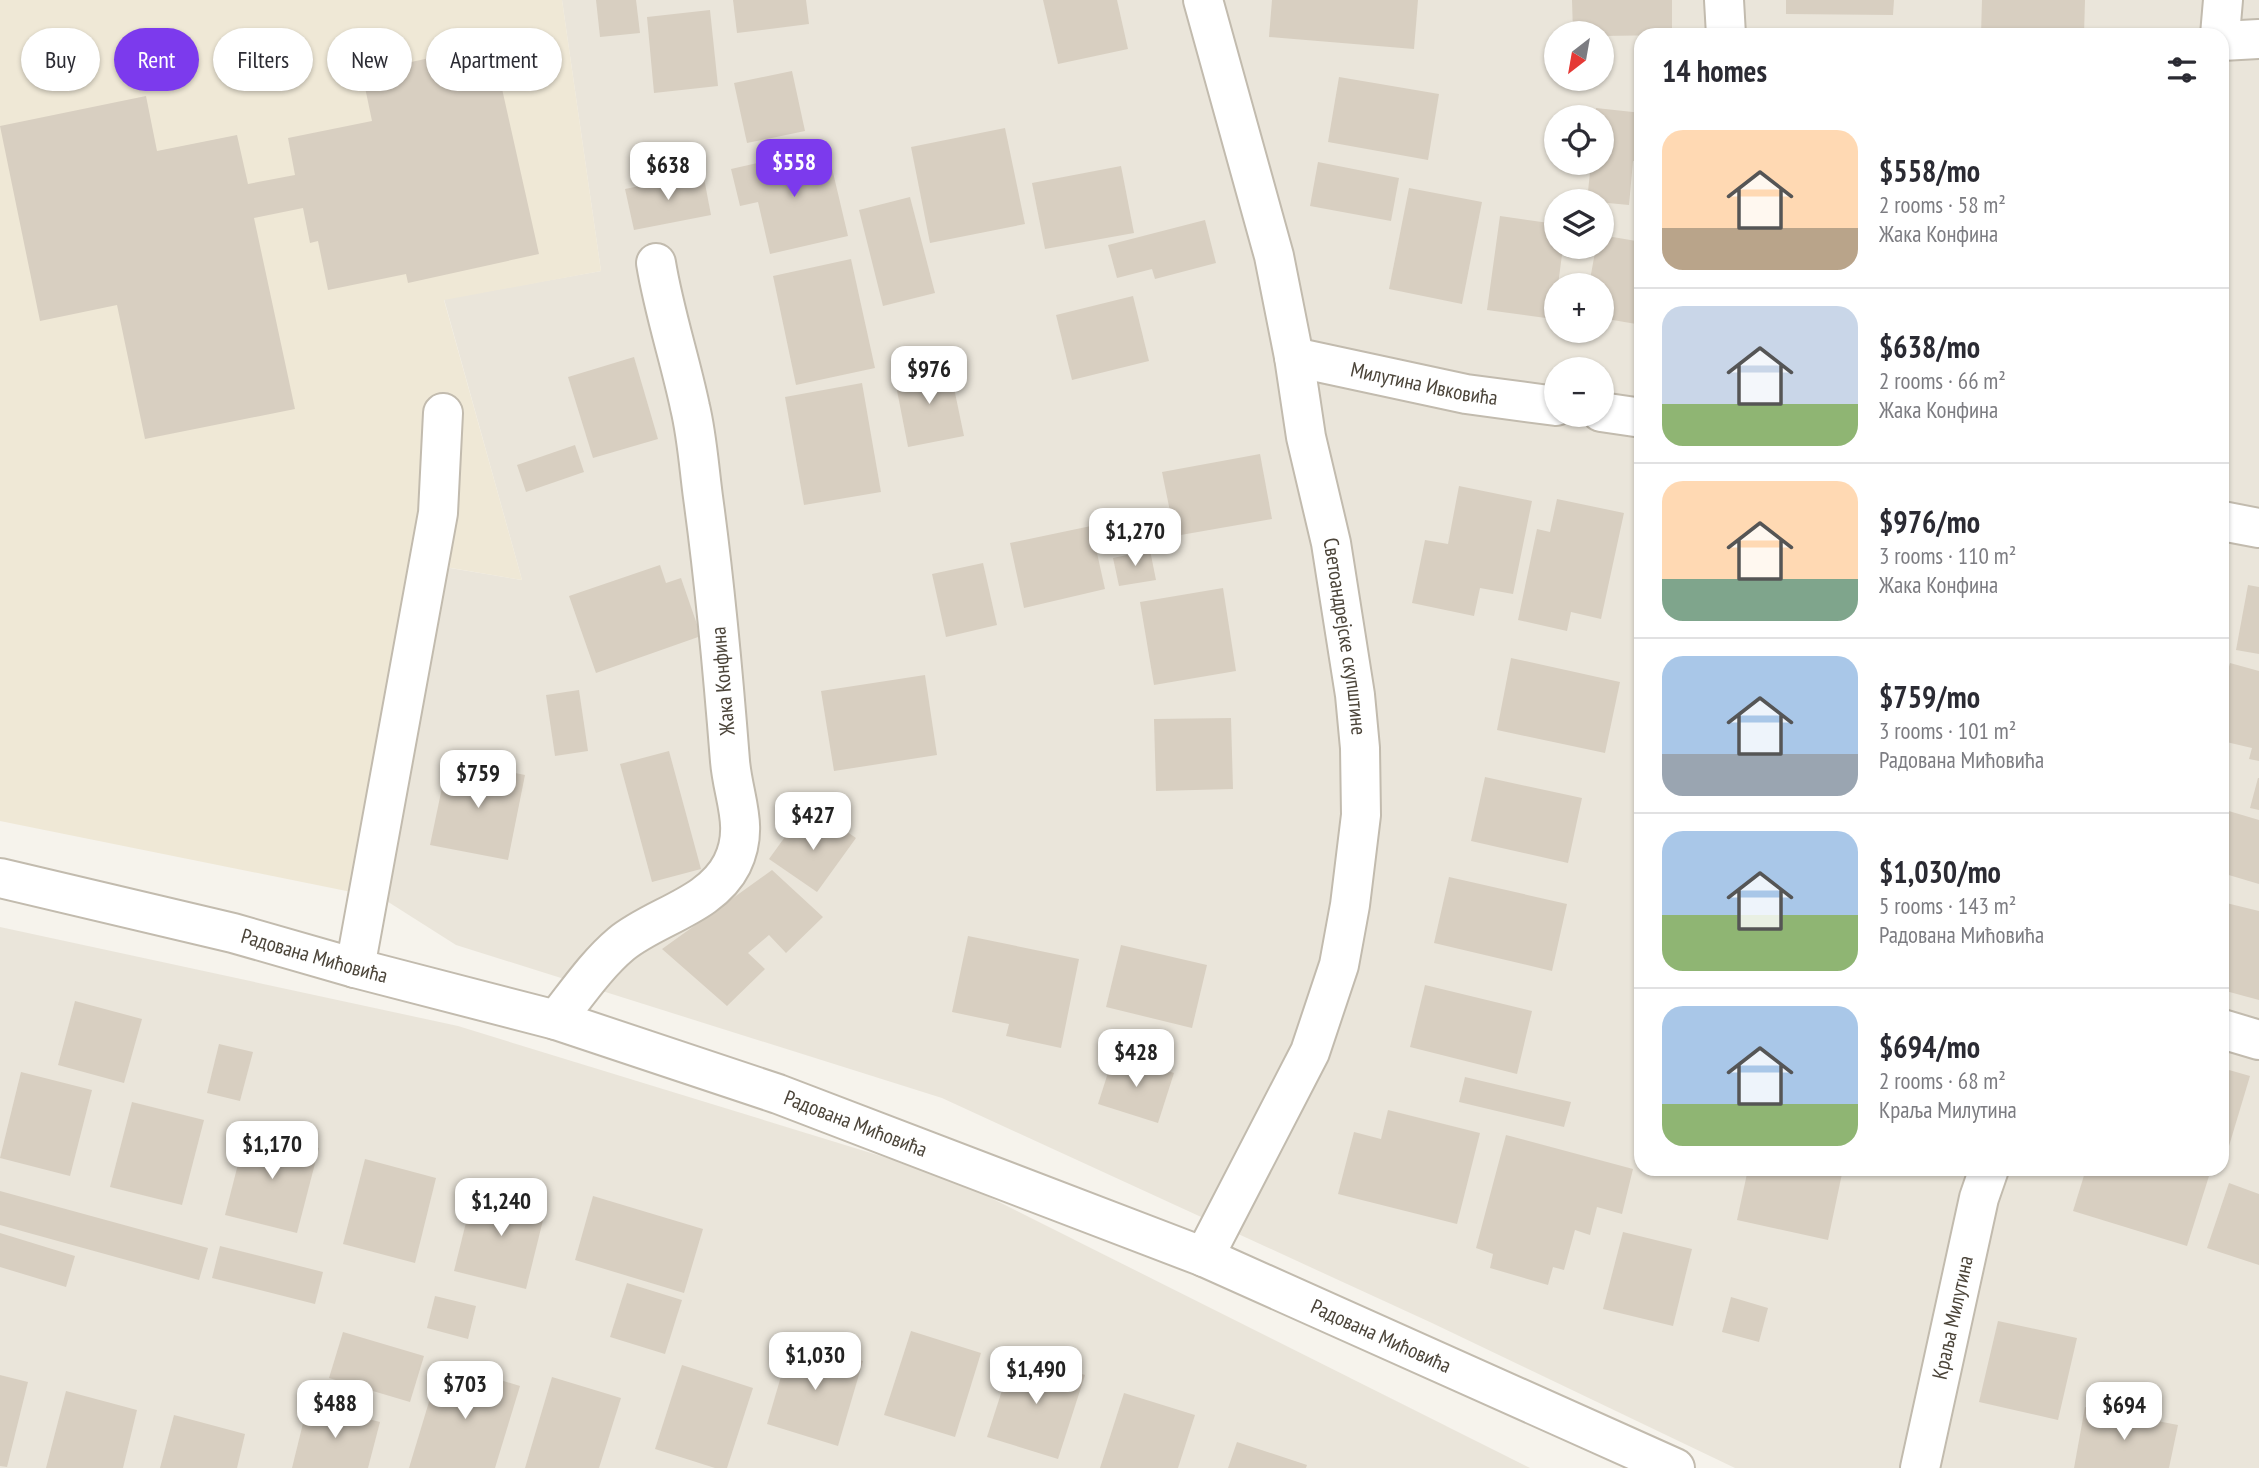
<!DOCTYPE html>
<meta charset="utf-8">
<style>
body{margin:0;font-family:"PT Sans Narrow",sans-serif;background:#f7f7f7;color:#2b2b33;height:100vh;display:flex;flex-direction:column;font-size:26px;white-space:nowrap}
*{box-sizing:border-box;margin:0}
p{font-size:23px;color:#7c7c81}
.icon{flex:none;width:38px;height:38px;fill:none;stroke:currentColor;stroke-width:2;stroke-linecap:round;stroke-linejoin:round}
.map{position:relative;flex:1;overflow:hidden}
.sheet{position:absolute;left:1634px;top:28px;width:595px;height:1148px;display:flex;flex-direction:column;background:#fff;border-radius:21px;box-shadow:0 2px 5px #0004}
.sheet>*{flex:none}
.banner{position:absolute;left:21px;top:28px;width:665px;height:63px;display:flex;gap:14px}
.needle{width:46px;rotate:211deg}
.controls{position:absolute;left:1544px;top:21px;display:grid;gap:14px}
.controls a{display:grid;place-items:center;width:70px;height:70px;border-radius:50%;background:#fff;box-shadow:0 2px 5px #0004;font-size:35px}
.price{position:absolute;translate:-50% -60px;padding:0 16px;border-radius:14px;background:#fff;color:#222;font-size:23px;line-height:46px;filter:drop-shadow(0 2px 4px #0008)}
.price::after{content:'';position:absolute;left:50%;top:42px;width:21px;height:16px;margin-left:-10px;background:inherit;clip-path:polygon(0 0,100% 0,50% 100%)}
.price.selected{background:#7c3aed;color:#fff}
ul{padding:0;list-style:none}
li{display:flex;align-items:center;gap:21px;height:175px;padding:0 28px}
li+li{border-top:2px solid #e1e1e2}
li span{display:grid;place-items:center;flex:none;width:196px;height:140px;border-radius:21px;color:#555}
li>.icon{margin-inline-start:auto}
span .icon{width:84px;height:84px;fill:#fffc;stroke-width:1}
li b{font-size:30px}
h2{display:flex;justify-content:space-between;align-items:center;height:84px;padding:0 28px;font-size:30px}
.tag{padding:0 24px;border-radius:32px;background:#fff;box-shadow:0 2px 5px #0004;font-size:24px;line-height:63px}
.tag.selected{background:#7c3aed;color:#fff}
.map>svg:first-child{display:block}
.residential{fill:#eae5da;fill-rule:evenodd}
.education{fill:#efe8d6}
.building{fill:#d8cfc1}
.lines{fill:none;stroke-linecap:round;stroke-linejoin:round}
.minor-casing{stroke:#c2bbae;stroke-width:42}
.minor{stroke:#fff;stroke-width:38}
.labels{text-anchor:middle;stroke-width:6;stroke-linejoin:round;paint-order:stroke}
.street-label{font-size:21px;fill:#4b4439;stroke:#fff}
</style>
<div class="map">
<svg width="2259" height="1468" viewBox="0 0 2259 1468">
<rect width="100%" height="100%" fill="#f6f3ec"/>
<g class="residential">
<path d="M562 0H2259V1468H1735L1432 1323 942 1098 456 945 382 898 444 567 522 580 444 299 601 271ZM1556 33H1601V79H1556ZM1642 35H2222V1169H1642ZM1556 117H1601V163H1556ZM1556 201H1601V247H1556ZM1556 285H1601V331H1556ZM1556 369H1601V415H1556Z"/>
<polygon points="0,927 458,1026 949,1177 1530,1468 0,1468"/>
</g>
<polygon class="education" points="0,0 562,0 601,271 444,300 522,580 445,567 381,898 0,821"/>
<g class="building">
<polygon points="596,0 636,0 640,33 600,37"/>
<polygon points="733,0 806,0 809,24 737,33"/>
<polygon points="1043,0 1117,0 1128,49 1058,64"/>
<polygon points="1272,0 1418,0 1414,49 1269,37"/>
<polygon points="1572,0 1672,0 1672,35 1601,36 1601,33 1573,33"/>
<polygon points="1786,0 1894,0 1893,15 1786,14"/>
<polygon points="1982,0 2085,0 2084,35 1981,35"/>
<polygon points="710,10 718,86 654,93 647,17"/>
<polygon points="492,44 539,254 408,283 406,274 328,290 318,241 310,243 303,208 254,218 295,409 145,439 117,305 40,321 0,126 146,96 157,151 237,135 248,184 295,175 288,138 372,121 362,73"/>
<polygon points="792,71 805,131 747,143 734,83"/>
<polygon points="1339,77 1439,94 1428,160 1328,142"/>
<polygon points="1596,108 1642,113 1642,162 1633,161 1629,205 1587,201 1591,163 1601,163 1601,117 1595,117"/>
<polygon points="1005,128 1025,224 930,243 911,147"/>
<polygon points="827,147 848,236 770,254 758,202 740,206 731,169"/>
<polygon points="1318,162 1399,178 1391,221 1310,206"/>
<polygon points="1121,166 1134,233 1045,249 1032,183"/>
<polygon points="703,173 711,215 634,230 625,189"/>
<polygon points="1409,188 1482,202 1462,304 1389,289"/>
<polygon points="910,197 935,293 883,306 859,210"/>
<polygon points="1500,216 1556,224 1556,247 1563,247 1558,285 1556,285 1553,319 1487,310"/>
<polygon points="1205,220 1216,263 1155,279 1152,269 1117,278 1108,245"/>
<polygon points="1601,235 1642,242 1642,325 1601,318 1601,285 1589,285 1596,247 1601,247"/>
<polygon points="851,259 875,368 796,385 773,276"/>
<polygon points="1133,296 1149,361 1072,380 1056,315"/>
<polygon points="634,357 658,439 593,458 568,377"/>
<polygon points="949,364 964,436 908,447 894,375"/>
<polygon points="862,383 881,492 804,505 785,397"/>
<polygon points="575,445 584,472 526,492 517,465"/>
<polygon points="1260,454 1272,519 1175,536 1162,472"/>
<polygon points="1459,486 1532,501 1513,594 1480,588 1474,616 1412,603 1425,540 1448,544"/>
<polygon points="1557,499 1624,513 1601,619 1571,612 1567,631 1518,620 1537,529 1550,532"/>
<polygon points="1091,526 1105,589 1024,608 1010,543"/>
<polygon points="1150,550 1156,580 1119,586 1113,558"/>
<polygon points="983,563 997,625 946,637 932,574"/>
<polygon points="660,565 666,583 681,578 701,636 596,673 569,596"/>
<polygon points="2248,585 2259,587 2259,654 2236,650"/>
<polygon points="1223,588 1236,671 1154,685 1140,602"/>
<polygon points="1511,658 1620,682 1605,753 1497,730"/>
<polygon points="2230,663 2259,671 2259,761 2249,759 2252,748 2222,741 2222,693"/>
<polygon points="925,675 937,755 834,771 821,691"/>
<polygon points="579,690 588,751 555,756 546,695"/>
<polygon points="1231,718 1233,789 1156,791 1154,719"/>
<polygon points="669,751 701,869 652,882 620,764"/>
<polygon points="448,759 525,775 508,860 430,845"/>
<polygon points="1485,777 1582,798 1568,863 1471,841"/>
<polygon points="2258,778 2259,778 2259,810 2250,808"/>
<polygon points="2222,809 2259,820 2259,884 2222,873"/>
<polygon points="821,814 856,838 817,892 769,859 795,823 807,833"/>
<polygon points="772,870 823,917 786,953 769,935 748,953 765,969 727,1006 662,949"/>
<polygon points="1449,877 1567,904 1552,971 1434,943"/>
<polygon points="2222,902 2259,911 2259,1000 2222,990"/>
<polygon points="968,936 1079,959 1061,1048 1006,1036 1009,1024 952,1012"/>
<polygon points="1121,945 1207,965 1192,1028 1106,1007"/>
<polygon points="1425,985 1532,1011 1517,1074 1410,1047"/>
<polygon points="75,1001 142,1019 124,1083 58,1065"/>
<polygon points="219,1044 253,1052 240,1101 207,1093"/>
<polygon points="1114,1054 1174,1073 1158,1123 1098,1104"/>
<polygon points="2222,1068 2250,1076 2223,1166 2222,1165"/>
<polygon points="21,1072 92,1090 70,1176 0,1158"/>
<polygon points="1465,1077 1571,1102 1564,1127 1459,1102"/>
<polygon points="132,1102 204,1120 182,1205 110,1187"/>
<polygon points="1388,1110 1480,1133 1457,1224 1338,1194 1354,1132 1381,1139"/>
<polygon points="247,1129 319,1148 297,1233 225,1215"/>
<polygon points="1506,1135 1633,1169 1622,1214 1597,1207 1590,1235 1575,1230 1564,1270 1553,1267 1548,1285 1490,1268 1493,1254 1476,1248"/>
<polygon points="365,1159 436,1178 415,1263 343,1244"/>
<polygon points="1748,1169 1843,1169 1828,1240 1737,1220"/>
<polygon points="2086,1169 2188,1169 2209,1176 2187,1246 2073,1211"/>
<polygon points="2229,1183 2259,1194 2259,1265 2207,1248"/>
<polygon points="475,1186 547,1204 526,1289 454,1271"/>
<polygon points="0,1191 208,1248 199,1280 0,1225"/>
<polygon points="593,1196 703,1229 684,1293 575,1260"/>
<polygon points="1623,1232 1692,1249 1673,1326 1603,1309"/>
<polygon points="0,1233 75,1256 66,1287 0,1267"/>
<polygon points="220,1246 323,1272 315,1304 212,1278"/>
<polygon points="627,1283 682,1300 665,1354 610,1337"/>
<polygon points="435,1296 476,1306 468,1339 427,1328"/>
<polygon points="1731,1297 1768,1308 1759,1342 1722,1332"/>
<polygon points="1998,1321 2077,1338 2058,1420 1979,1402"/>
<polygon points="911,1331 981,1353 955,1437 884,1415"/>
<polygon points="343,1332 424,1356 410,1402 329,1378"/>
<polygon points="792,1339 863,1361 838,1446 767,1424"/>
<polygon points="1014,1353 1085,1375 1058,1459 987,1437"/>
<polygon points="441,1362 520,1386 495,1468 409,1468"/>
<polygon points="682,1365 753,1388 727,1468 715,1468 655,1449"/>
<polygon points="0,1375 28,1382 7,1467 0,1466"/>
<polygon points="552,1377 621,1398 599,1468 525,1468"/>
<polygon points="66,1391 137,1410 123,1468 46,1468"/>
<polygon points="1124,1393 1195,1415 1178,1468 1100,1468"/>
<polygon points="308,1403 380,1422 368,1468 292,1468"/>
<polygon points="2085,1407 2178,1425 2169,1468 2074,1468"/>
<polygon points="174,1415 245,1434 237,1468 160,1468"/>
<polygon points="1237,1442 1307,1465 1306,1468 1228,1468"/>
</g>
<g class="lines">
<g class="minor-casing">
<g id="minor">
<path id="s1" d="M1203 0 1274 256 1294 357 1306 437 1331 543 1355 695 1360 748 1361 815 1350 905 1339 965 1310 1052 1204 1257"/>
<polyline points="1724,0 1726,35"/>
<polyline points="2220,35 2223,0"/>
<polyline points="2222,41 2259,39"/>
<path id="s2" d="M1294 357 1466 394 1556 406"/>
<polyline points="1601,412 1642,418"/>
<polyline points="2222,521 2259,528"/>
<path id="s3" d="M0 878 233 933 355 968 556 1020 778 1094 1204 1257 1675 1468"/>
<polyline points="355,968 438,513 443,413"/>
<path d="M556 1020C576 995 596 965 621 944 655 916 711 906 732 864 750 827 733 798 730 761 723 672 715 584 703 497 699 467 697 436 690 407 680 359 664 312 656 263"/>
<polyline points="2222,1029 2259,1040"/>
<path id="s4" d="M1920 1468 1979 1198 1989 1169"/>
</g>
</g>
<use href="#minor" class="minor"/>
</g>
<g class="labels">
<g class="street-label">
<text dy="7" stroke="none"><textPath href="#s2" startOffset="133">Милутина Ивковића</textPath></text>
<text dy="7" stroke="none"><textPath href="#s1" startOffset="653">Светоандрејске скупштине</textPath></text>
<text transform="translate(723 681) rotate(-95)" y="7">Жака Конфина</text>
<text dy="7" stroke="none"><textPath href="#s3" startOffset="324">Радована Мићовића</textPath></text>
<text dy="7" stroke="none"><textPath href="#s3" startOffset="891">Радована Мићовића</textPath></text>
<text dy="7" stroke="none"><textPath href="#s4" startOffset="154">Краља Милутина</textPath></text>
<text dy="7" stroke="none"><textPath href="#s3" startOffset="1458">Радована Мићовића</textPath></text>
</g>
</g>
</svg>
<div class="controls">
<a><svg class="needle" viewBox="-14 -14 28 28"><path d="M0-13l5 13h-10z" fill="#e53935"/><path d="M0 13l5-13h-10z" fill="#7c7c81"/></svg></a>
<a><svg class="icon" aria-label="locate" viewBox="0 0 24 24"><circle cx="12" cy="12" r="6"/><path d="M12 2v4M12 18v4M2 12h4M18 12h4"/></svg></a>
<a><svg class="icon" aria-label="layers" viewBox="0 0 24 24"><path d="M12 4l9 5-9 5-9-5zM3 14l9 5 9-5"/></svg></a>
<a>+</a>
<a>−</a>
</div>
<b class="price selected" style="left:794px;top:199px">$558</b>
<b class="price" style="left:668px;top:202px">$638</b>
<b class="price" style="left:929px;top:406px">$976</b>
<b class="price" style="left:1135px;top:568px">$1,270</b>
<b class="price" style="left:478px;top:810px">$759</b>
<b class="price" style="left:813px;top:852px">$427</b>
<b class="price" style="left:1136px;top:1089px">$428</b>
<b class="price" style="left:272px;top:1181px">$1,170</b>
<b class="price" style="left:501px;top:1238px">$1,240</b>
<b class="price" style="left:815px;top:1392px">$1,030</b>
<b class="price" style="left:1036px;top:1406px">$1,490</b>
<b class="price" style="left:465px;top:1421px">$703</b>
<b class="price" style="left:335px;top:1440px">$488</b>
<b class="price" style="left:2124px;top:1442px">$694</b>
<div class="banner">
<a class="tag">Buy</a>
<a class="tag selected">Rent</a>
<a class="tag">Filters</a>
<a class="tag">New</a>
<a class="tag">Apartment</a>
</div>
<section class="sheet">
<h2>14 homes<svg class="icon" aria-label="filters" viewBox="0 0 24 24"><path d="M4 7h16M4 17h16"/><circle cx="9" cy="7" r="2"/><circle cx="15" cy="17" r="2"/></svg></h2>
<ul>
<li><span style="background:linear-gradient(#ffd9b3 70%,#b9a48a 0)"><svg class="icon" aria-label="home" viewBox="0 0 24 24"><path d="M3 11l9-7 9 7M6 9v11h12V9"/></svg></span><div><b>$558/mo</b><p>2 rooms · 58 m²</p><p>Жака Конфина</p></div></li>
<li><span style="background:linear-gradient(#c9d6e8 70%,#8fb573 0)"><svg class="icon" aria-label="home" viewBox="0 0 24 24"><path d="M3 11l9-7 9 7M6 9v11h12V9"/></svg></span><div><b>$638/mo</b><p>2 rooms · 66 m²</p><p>Жака Конфина</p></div></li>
<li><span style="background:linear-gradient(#ffd9b3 70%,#7fa58c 0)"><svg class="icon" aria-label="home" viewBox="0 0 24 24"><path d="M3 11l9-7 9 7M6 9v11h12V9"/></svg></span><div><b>$976/mo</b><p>3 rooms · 110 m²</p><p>Жака Конфина</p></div></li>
<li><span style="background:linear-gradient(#a9c7e8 70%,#9aa5b1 0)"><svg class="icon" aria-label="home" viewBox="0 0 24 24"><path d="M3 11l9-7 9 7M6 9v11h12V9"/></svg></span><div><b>$759/mo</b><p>3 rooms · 101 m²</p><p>Радована Мићовића</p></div></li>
<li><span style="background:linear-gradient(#a9c7e8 60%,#8fb573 0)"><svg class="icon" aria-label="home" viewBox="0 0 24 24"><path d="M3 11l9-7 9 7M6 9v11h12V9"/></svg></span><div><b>$1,030/mo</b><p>5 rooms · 143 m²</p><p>Радована Мићовића</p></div></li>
<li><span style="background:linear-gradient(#a9c7e8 70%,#8fb573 0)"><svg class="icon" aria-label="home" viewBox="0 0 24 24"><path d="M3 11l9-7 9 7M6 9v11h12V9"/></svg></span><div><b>$694/mo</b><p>2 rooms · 68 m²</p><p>Краља Милутина</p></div></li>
</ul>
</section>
</div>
